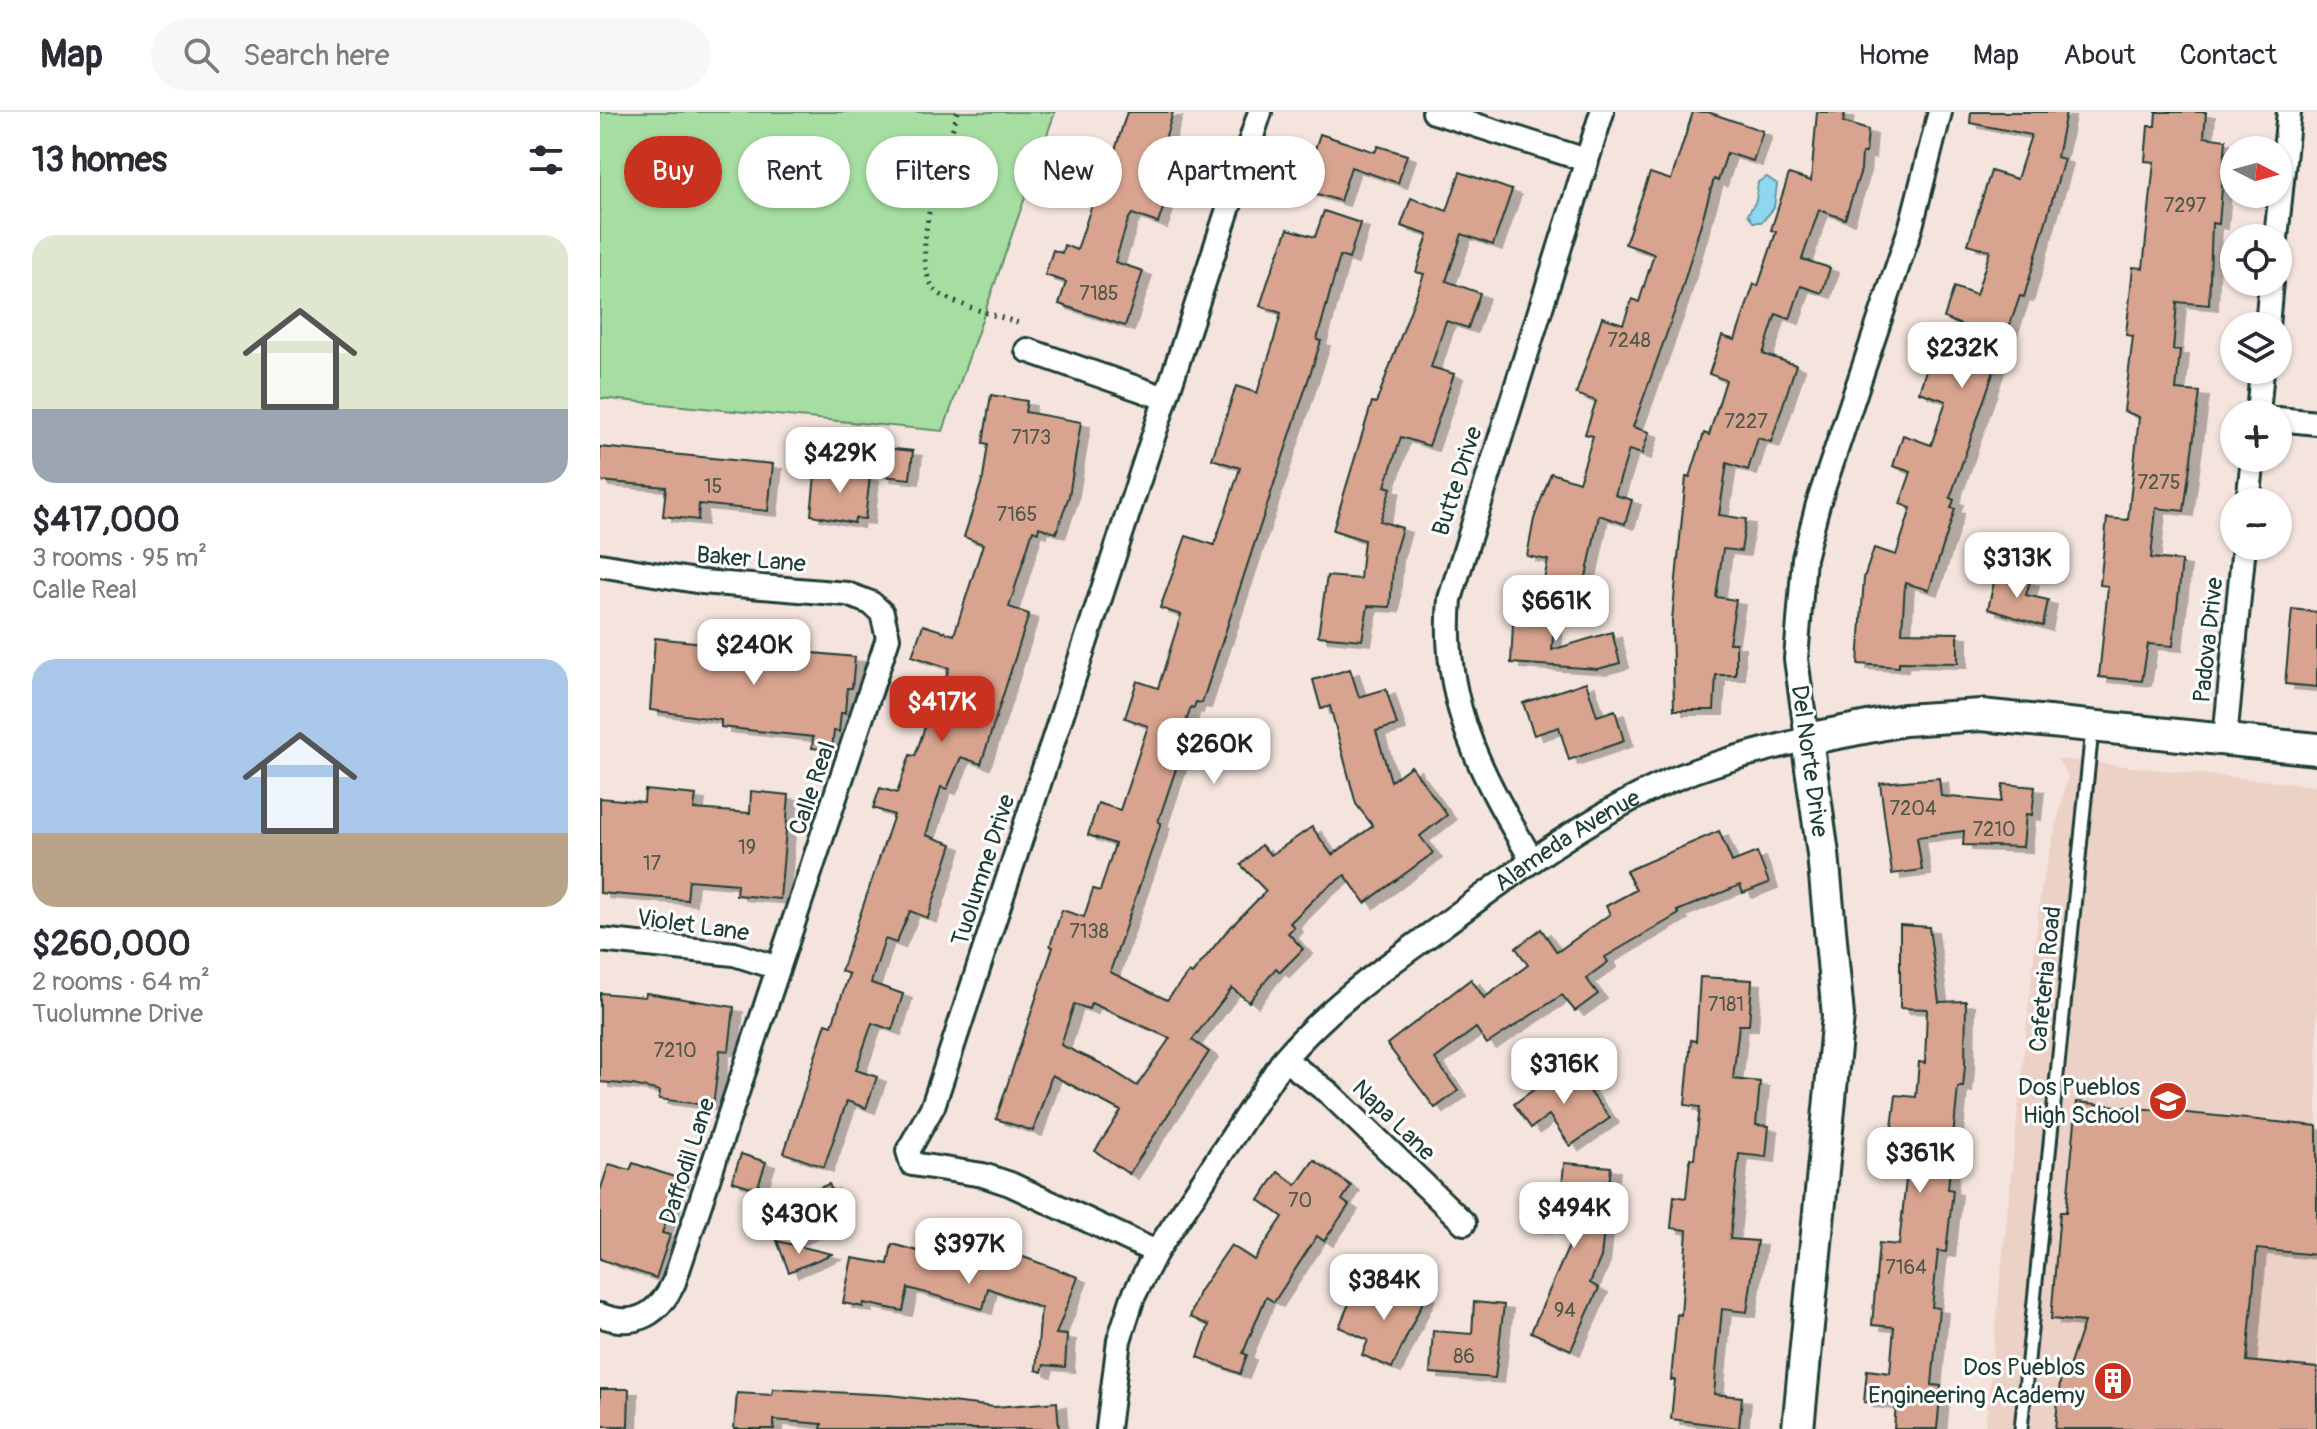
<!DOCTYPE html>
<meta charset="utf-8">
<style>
body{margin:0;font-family:Pangolin,sans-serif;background:#f7f7f7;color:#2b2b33;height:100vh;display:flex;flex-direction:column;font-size:30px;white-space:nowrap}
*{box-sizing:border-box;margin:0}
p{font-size:26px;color:#7c7c81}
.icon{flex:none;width:44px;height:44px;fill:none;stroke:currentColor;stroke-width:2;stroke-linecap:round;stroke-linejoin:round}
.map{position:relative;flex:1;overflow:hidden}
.drawer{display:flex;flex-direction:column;background:#fff;width:600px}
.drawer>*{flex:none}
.guide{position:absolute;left:24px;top:24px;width:760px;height:72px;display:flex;gap:16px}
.needle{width:52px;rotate:96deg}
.fabs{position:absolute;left:1620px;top:24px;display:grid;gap:16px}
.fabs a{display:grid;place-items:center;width:72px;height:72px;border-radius:50%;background:#fff;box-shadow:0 2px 6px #0004;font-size:40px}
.price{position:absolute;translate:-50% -68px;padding:0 18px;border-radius:16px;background:#fff;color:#222;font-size:26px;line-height:52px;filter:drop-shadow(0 2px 4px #0008)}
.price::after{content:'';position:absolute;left:50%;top:48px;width:24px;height:18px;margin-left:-12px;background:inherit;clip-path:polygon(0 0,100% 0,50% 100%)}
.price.on{background:#c8321e;color:#fff}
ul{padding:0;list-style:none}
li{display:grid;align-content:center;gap:16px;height:424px;padding:0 32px}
li span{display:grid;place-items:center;height:248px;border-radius:24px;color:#555}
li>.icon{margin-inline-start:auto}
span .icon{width:144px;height:144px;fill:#fffc;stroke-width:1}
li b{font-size:34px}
h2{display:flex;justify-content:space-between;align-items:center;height:96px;padding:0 32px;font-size:34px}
.tag{padding:0 28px;border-radius:36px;background:#fff;box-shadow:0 2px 6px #0004;font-size:28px;line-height:72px}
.tag.on{background:#c8321e;color:#fff}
header{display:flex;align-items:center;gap:48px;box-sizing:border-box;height:112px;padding:0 40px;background:#fff;border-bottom:2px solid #e1e1e2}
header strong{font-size:38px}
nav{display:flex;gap:44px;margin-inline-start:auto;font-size:28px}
.search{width:560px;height:72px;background:#f7f7f7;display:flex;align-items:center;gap:20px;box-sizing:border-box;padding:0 28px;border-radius:44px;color:#7c7c81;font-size:30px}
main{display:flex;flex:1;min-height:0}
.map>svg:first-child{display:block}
.built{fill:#ecd1c6}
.green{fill:#a6dea2;stroke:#628e6b;stroke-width:2}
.water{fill:#8fd7f1;stroke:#6299a5;stroke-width:2}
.building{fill:#d9a48f;stroke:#1f3d34;stroke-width:2;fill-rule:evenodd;filter:url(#shadow)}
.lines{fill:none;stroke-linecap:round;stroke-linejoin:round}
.lane-casing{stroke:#1f3d34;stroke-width:17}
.street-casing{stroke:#1f3d34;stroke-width:28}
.secondary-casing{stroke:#1f3d34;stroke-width:36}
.path{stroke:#1f3d34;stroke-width:5;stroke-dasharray:2 6;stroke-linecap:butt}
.lane{stroke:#fff;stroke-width:11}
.street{stroke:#fff;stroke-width:22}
.secondary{stroke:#fff;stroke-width:30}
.labels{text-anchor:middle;stroke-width:6;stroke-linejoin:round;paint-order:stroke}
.number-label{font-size:20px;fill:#4e574b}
.street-label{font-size:24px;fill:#1f3d34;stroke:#fff}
.poi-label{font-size:24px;fill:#1f3d34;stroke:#fff;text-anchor:end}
</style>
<header>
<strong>Map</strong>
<div class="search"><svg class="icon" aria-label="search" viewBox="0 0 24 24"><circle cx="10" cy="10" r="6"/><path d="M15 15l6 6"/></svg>Search here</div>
<nav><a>Home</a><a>Map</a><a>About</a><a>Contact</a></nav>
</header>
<main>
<section class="drawer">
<h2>13 homes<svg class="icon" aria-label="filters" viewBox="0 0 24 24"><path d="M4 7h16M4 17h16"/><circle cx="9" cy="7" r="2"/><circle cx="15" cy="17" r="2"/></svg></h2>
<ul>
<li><span style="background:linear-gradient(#dfe7d0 70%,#9aa5b1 0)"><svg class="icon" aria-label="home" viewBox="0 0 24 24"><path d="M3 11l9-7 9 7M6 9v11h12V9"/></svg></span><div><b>$417,000</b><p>3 rooms · 95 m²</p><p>Calle Real</p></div></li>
<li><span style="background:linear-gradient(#a9c7e8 70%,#b9a48a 0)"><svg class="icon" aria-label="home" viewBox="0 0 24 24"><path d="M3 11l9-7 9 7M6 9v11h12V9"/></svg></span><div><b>$260,000</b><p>2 rooms · 64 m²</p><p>Tuolumne Drive</p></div></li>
</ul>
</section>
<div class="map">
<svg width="1717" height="1317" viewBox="0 0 1717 1317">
<defs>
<filter id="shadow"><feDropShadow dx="9" dy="5" stdDeviation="0" flood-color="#0004"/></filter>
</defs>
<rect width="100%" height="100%" fill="#f4e4dd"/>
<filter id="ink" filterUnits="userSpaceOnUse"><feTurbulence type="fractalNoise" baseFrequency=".0125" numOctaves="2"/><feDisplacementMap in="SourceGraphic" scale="16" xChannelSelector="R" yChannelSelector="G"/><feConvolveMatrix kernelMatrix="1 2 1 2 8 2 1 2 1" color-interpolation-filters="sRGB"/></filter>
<g filter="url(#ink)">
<polygon class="built" points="1457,647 1717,674 1717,1317 1385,1317 1441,776 1468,664"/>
<polygon class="green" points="0,0 455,0 343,319 0,286"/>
<polygon class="water" points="1167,65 1177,72 1174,96 1162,110 1153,110 1148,102 1156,89 1158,70"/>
<g class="building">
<polygon points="527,0 573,0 564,31 583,38 558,111 532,102 528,108 515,150 543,159 525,214 459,192 466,170 445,163 453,138 462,141 464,133 477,138 501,65 506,67"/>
<polygon points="1093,0 1108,0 1163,19 1153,49 1127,41 1118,69 1114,67 1079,187 1033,315 1049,320 1042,342 1029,338 1015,383 1032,388 1025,412 999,403 986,465 990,466 986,488 942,478 948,448 927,444 934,407 951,361 979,370 993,324 985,322 996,289 976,282 1002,205 1023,212 1032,187 1039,190 1054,142 1025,132 1050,61 1071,68"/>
<polygon points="1217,0 1245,0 1243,10 1268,18 1266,41 1262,41 1261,58 1245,107 1219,98 1202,147 1230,156 1222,181 1201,174 1190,207 1176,202 1163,242 1196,253 1171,330 1158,326 1148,358 1127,351 1119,403 1146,407 1141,439 1123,437 1116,485 1136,488 1129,531 1136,531 1136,563 1116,563 1114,598 1074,598 1072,508 1086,365 1090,365 1104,321 1109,323 1126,268 1109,262 1122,224 1135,228 1154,172 1158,174 1176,120 1171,118 1189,62 1211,69"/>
<polygon points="1371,0 1466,0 1457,45 1464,47 1424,185 1420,184 1350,386 1354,388 1351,396 1355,397 1329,478 1305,471 1302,520 1358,521 1358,551 1299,550 1299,555 1258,552 1264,466 1274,436 1296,443 1311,396 1300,392 1311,360 1293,354 1303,323 1331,333 1346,289 1319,280 1329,249 1351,256 1364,214 1344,206 1354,175 1376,183 1390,139 1368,132 1391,59 1417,67 1431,23 1370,11"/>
<polygon points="1556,0 1606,0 1604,25 1626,28 1619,112 1612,111 1609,193 1577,190 1573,238 1580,238 1576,278 1600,280 1584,399 1556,396 1551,446 1582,449 1573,534 1548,532 1542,569 1499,565 1508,474 1500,473 1507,406 1528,408 1539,305 1524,299 1533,224 1526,223 1533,155 1543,156 1554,50 1545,49 1548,14 1555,14"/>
<polygon points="720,22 775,40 778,34 807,43 798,71 751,55 740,89 702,77"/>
<polygon points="860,60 912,78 893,133 862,122 846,169 880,181 868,216 846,209 831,255 854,262 829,334 801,325 785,374 791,376 780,409 802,416 794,443 790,495 768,494 762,528 718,524 727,464 760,467 764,428 733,418 772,290 776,291 824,162 816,160 828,123 801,114 811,86 847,99"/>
<path d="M724 99 760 111 749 147 740 144 717 228 721 229 602 591 596 590 594 596 591 595 577 637 582 639 558 710 561 711 510 860 567 888 589 860 592 862 626 820 666 779 641 753 661 733 671 743 712 715 732 743 773 714 756 692 730 594 721 597 713 568 750 557 759 585 786 577 797 613 776 619 791 669 811 654 847 703 820 724 833 741 765 791 745 763 722 779 690 811 694 815 688 821 703 837 680 860 676 856 649 890 632 876 592 928 609 940 529 1062 495 1039 521 999 452 963 433 1019 396 1007 453 835 450 834 462 798 484 805 493 777 500 779 515 732 488 723 498 691 520 698 548 614 525 606 537 569 558 576 581 503 560 496 571 466 586 424 614 433 625 402 640 356 612 347 636 274 657 281 672 235 681 201 660 194 670 163 688 117 715 125ZM491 891 570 926 537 974 502 952 461 933 474 892 489 897Z"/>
<polygon points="391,283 427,289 425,300 481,310 469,384 456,421 439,415 438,420 433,418 409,495 429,502 391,621 381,652 361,645 347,677 341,675 326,723 352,732 328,806 310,799 296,831 285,827 271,871 303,882 292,918 272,911 256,958 277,965 266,996 247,989 224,1055 184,1041 226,911 232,913 249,862 241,859 294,703 273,696 280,676 297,681 310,643 315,644 328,606 332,607 349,556 312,544 323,513 354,523 383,432 364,425 383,366 388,332 383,331"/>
<polygon points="0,335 173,352 168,399 99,392 98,408 63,404 66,375 0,369"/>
<polygon points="285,336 313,339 310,367 282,364"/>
<polygon points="216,353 237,355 237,360 270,364 265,407 255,406 254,411 211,403"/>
<polygon points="1396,461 1430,469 1426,483 1448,488 1443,514 1388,497"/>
<polygon points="914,493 955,496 952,538 1012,520 1020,551 998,557 911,551"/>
<polygon points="1692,497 1717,500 1717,575 1685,572"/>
<polygon points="55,526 174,538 175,527 204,529 203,540 255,545 252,576 247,576 245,601 241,601 239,620 234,619 232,638 212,636 213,625 121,615 121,608 50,598"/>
<polygon points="986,570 997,604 1015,598 1024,629 969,648 959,615 934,623 923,591"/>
<polygon points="1339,666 1341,684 1401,690 1403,672 1435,675 1432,703 1426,702 1423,735 1363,733 1364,719 1317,725 1322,758 1292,762 1280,671"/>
<polygon points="45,678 96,683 94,697 150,701 151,679 189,683 180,787 136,783 137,772 89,768 87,788 0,781 0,686 44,690"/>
<polygon points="1119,719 1132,750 1157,740 1169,771 1143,781 1140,773 1077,799 1079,802 1005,845 1008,850 986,866 998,882 975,899 962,883 887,932 876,916 835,947 858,979 835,996 787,932 871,867 884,886 928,853 916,836 941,817 957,840 1010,802 1006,794 1036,778 1026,759"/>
<polygon points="1300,813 1329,815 1339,890 1366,889 1365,954 1363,975 1358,975 1348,1077 1353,1078 1346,1140 1338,1139 1332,1195 1339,1196 1332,1273 1341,1274 1337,1317 1294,1317 1296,1293 1264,1290 1267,1258 1290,1261 1294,1215 1272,1213 1279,1131 1299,1133 1307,1058 1287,1056 1296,983 1316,985 1319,950 1325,951 1327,897 1300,896"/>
<polygon points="1100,865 1152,868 1149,913 1139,913 1133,967 1160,970 1156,1013 1169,1014 1166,1045 1139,1042 1130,1127 1157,1129 1147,1200 1122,1197 1114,1282 1142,1285 1139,1316 1071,1307 1075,1268 1071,1268 1077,1202 1081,1203 1087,1118 1071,1116 1074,1084 1086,1086 1090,1046 1094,1047 1100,995 1085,993 1091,928 1096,929"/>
<polygon points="0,881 45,885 46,881 134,895 129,939 120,938 113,994 59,987 60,979 33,973 0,970"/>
<polygon points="969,952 1010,1006 970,1034 949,1003 931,1016 914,992"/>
<polygon points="1477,990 1717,1014 1717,1143 1657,1137 1647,1249 1717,1256 1717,1317 1455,1317 1461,1261 1468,1258 1484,1210 1451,1207 1460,1100 1466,1100"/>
<polygon points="141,1042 166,1050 157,1077 132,1069"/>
<polygon points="714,1048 751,1074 742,1088 749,1093 724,1129 717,1124 674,1190 666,1185 643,1241 647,1243 640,1262 598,1245 609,1213 590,1205 599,1180 631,1133 654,1148 683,1105 659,1088 678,1060 696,1073"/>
<polygon points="33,1051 80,1067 62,1121 70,1123 56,1166 0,1147 0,1079 9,1052 30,1058"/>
<polygon points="964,1051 1011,1055 1001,1145 990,1171 999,1176 971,1238 931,1220 976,1118 932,1115 934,1086 961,1088"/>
<polygon points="229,1072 244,1107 192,1129 177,1093"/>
<polygon points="376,1127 408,1134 407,1139 478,1165 456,1222 467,1223 465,1255 444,1253 442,1260 436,1258 441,1196 388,1176 383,1197 308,1176 303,1199 264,1191 263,1195 243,1191 252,1146 288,1152 292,1132 369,1153"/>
<polygon points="177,1129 232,1142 189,1160"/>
<polygon points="795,1169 826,1183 792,1256 762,1243 768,1228 739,1215 754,1180 784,1194"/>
<polygon points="874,1190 904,1193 895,1266 830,1261 833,1219 872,1222"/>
<polygon points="0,1277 29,1277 28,1314 0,1314"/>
<polygon points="173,1277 289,1283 395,1295 457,1290 459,1317 221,1317 222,1312 174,1308 174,1317 134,1317 137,1281 172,1283"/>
</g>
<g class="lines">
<g class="lane-casing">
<polyline id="lane" points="1421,1317 1492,618"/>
</g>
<g class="street-casing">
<g id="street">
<polyline points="834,0 986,48"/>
<polyline points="1676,126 1689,0"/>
<polyline points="1667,214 1671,170"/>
<polyline points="427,238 565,286"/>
<polyline points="1658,302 1662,258"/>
<polyline points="1678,307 1717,311"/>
<polyline points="1648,390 1653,346"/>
<path d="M0 453 102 470 247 482 271 491 282 501 288 526 74 1170C59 1202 35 1217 0 1203"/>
<polyline points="1625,627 1644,434"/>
<path d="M932 748C881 662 841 590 850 487L1002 0"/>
<polyline points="0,828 134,842 178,856"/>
<polyline points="684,947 729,981 864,1111"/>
<polyline points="556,1140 410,1072 383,1063 312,1052 308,1039 333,994 660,0"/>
<path id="s1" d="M508 1317 519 1228 533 1185 556 1140 684 947C730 893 785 855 842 814 914 761 986 706 1067 670 1112 650 1160 639 1207 627L1196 547 1204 446 1218 392 1311 114 1340 0"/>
</g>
</g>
<g class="secondary-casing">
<polyline id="secondary" points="1198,1317 1238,904 1223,742 1207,627 1304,608 1381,603 1717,637"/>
</g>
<path class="path" d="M358 0C346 38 305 146 336 179 346 190 404 206 422 212"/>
<use href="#lane" class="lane"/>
<use href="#street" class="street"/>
<use href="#secondary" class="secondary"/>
</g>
</g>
<defs>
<g id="school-disc" transform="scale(2)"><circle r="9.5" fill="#c8321e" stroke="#fff"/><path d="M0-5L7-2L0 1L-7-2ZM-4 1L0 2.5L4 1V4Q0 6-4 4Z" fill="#fff"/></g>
<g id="building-disc" transform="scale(2)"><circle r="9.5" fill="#c8321e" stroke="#fff"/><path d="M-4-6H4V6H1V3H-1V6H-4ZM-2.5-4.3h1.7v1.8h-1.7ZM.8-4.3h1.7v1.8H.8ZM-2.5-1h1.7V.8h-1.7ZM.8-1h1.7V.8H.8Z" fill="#fff"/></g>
</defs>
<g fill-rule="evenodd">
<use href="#school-disc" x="1568" y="989"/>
<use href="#building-disc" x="1513" y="1269"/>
</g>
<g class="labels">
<g class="number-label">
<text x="1585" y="100">7297</text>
<text x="499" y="188">7185</text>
<text x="1029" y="235">7248</text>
<text x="1146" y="316">7227</text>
<text x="431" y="332">7173</text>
<text x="1559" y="377">7275</text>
<text x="113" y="381">15</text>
<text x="417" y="409">7165</text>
<text x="1313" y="703">7204</text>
<text x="1394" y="724">7210</text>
<text x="147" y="742">19</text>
<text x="52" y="758">17</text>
<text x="489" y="826">7138</text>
<text x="1126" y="899">7181</text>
<text x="75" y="945">7210</text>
<text x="700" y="1095">70</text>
<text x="1306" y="1162">7164</text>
<text x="965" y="1205">94</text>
<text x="864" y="1251">86</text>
</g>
<g class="street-label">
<text transform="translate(857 369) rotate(-72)" y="8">Butte Drive</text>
<text transform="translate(151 447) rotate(5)" y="8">Baker Lane</text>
<text transform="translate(1608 528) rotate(-84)" y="8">Padova Drive</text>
<text transform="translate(1210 649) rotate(82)" y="8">Del Norte Drive</text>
<text transform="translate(212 676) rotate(-71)" y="8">Calle Real</text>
<text dy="8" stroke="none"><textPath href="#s1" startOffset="776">Alameda Avenue</textPath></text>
<text transform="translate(383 758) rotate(-72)" y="8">Tuolumne Drive</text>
<text transform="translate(93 813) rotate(8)" y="8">Violet Lane</text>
<text transform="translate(1445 867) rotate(-84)" y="8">Cafeteria Road</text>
<text transform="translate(794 1008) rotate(44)" y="8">Napa Lane</text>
<text transform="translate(87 1049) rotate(-72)" y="8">Daffodil Lane</text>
</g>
<g class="poi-label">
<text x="1540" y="983">Dos Pueblos<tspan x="1540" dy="28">High School</tspan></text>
<text x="1485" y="1263">Dos Pueblos<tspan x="1485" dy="28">Engineering Academy</tspan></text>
</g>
</g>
</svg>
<div class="fabs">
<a><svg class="needle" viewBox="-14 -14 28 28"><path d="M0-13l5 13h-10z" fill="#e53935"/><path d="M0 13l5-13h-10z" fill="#7c7c81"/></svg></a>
<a><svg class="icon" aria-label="locate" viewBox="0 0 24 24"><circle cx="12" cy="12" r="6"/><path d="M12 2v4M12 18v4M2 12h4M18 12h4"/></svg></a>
<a><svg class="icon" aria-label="layers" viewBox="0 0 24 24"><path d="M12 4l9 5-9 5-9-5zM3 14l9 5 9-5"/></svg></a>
<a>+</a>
<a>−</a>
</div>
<b class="price" style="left:1362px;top:278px">$232K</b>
<b class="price" style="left:240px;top:383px">$429K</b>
<b class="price" style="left:1417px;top:488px">$313K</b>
<b class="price" style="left:956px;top:531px">$661K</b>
<b class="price" style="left:154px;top:575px">$240K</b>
<b class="price on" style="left:342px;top:632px">$417K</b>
<b class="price" style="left:614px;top:674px">$260K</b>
<b class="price" style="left:964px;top:994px">$316K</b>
<b class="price" style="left:1320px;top:1083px">$361K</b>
<b class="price" style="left:974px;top:1138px">$494K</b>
<b class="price" style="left:199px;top:1144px">$430K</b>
<b class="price" style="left:369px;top:1174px">$397K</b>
<b class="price" style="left:784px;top:1210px">$384K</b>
<div class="guide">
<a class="tag on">Buy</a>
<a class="tag">Rent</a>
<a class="tag">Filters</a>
<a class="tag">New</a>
<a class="tag">Apartment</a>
</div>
</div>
</main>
